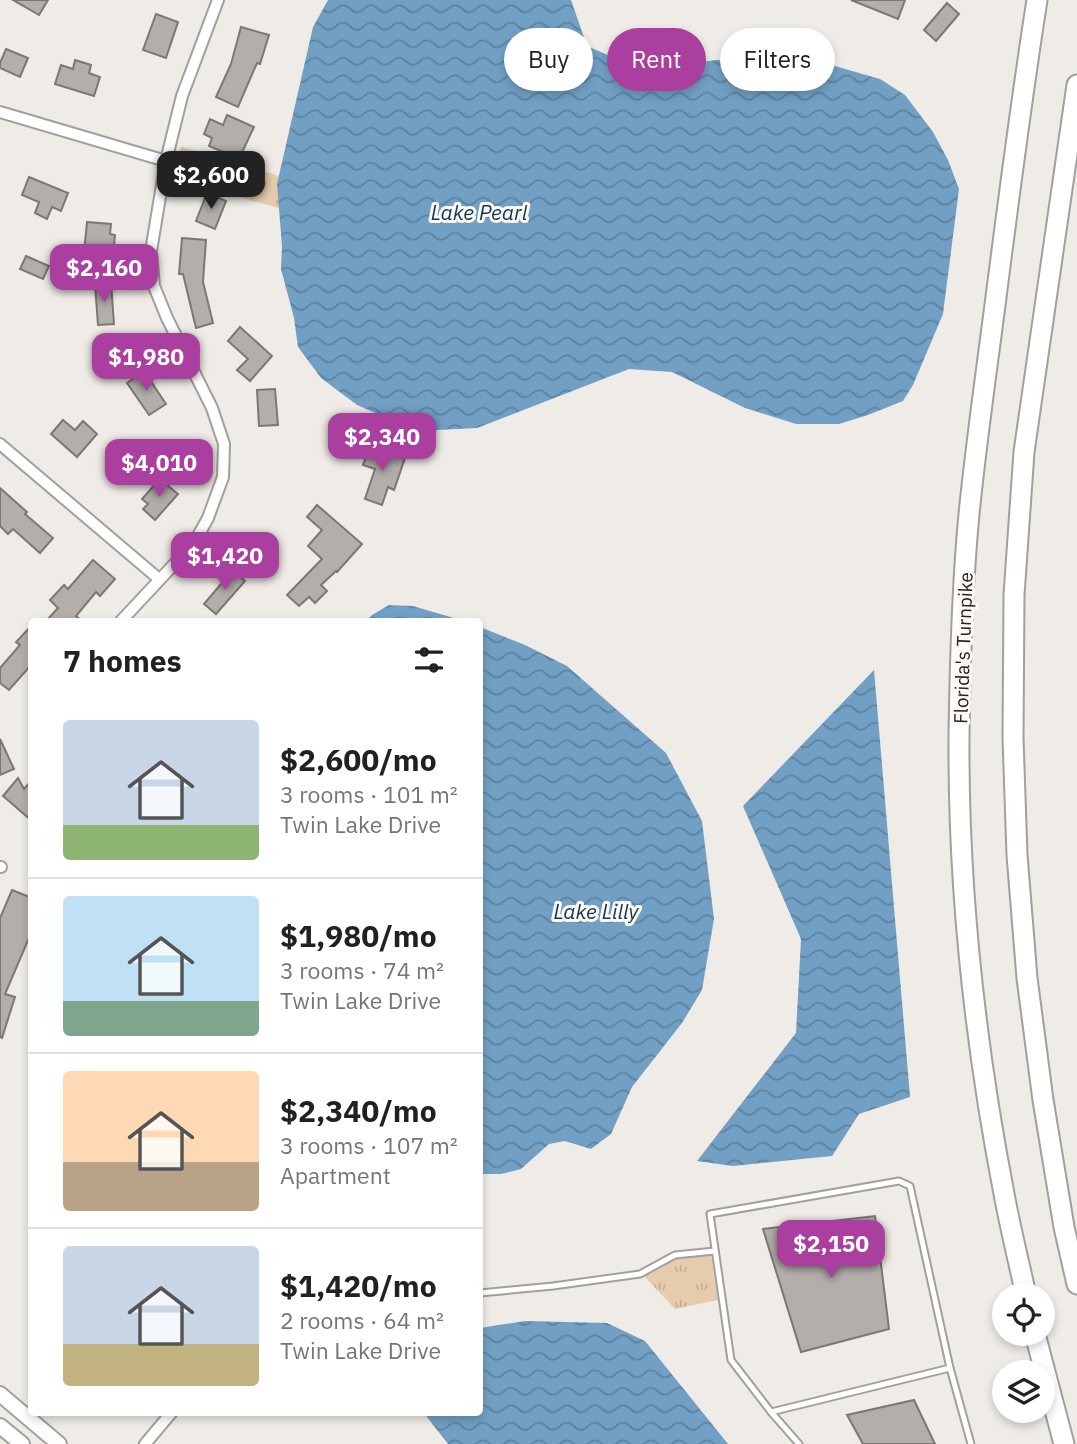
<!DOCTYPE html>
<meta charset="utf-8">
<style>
body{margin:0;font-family:"IBM Plex Sans",sans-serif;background:#f6f6f6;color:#202124;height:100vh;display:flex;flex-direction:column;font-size:26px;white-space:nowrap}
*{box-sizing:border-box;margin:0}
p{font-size:23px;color:#757577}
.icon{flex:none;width:38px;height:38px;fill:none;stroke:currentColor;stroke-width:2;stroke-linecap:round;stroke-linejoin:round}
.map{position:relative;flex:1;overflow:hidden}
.drawer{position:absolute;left:28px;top:618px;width:455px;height:798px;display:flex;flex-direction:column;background:#fff;border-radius:7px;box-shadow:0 4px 10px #0003}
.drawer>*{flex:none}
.top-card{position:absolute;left:504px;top:28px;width:467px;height:63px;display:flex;gap:14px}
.controls{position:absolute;left:992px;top:1283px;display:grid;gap:14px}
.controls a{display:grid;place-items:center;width:63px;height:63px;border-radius:50%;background:#fff;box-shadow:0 4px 10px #0003;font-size:35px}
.price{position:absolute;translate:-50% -60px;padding:0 16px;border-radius:14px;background:#aa3f9f;color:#fff;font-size:23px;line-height:46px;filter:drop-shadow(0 2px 4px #0008)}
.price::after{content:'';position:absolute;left:50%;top:42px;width:21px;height:16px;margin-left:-10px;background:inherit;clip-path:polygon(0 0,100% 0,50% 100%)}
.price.current{background:#222;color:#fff}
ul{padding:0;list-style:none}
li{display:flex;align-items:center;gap:21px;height:175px;padding:0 35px}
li+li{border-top:2px solid #e0e0e0}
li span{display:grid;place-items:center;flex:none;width:196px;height:140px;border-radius:7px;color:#555}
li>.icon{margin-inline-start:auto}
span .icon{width:84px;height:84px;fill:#fffc;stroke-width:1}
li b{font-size:30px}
h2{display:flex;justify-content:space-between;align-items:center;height:84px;padding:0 35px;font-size:30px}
.chip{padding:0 24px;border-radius:32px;background:#fff;box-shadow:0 4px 10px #0003;font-size:24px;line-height:63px}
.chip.current{background:#aa3f9f;color:#fff}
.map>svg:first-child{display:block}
.park{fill:url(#park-tufts)}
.water{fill:url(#water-waves)}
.building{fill:#b3aeaa;stroke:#7c7773;stroke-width:2}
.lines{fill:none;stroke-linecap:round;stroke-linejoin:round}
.lane-casing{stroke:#a39f9a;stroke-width:9}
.street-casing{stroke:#a39f9a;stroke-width:14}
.secondary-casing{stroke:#a39f9a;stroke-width:18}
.highway-casing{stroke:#a39f9a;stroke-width:23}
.lane{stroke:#fff;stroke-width:5}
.street{stroke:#fff;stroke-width:10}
.secondary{stroke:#fff;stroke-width:14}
.highway{stroke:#fff;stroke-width:19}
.labels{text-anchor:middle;stroke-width:6;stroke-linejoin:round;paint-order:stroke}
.street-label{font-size:19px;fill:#262523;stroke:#fdf8f3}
.water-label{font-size:21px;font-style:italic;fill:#123751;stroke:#fdf8f3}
</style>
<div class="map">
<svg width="1077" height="1444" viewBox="0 0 1077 1444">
<defs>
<pattern id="park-tufts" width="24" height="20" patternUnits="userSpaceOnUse" patternTransform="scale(1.75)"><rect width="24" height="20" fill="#e6cbac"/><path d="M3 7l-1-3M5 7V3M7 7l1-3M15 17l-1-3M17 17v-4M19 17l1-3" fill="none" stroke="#c5ae94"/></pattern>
<pattern id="water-waves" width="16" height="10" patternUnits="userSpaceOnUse" patternTransform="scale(1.75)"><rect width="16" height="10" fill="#71a0c4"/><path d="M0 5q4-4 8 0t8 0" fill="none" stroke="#5d829f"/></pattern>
</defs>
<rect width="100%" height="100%" fill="#efebe6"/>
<g class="park">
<polygon points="182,147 319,188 310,217 171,177"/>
<polygon points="711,1255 718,1300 675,1309 644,1276 677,1259"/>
</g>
<g class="water">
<polygon points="328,0 571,0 587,46 640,69 717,60 821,62 880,79 905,95 933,132 948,160 959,189 943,314 913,385 903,401 868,415 839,424 796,424 745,408 672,372 629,369 477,428 417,431 357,405 321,378 298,347 294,318 281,269 282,246 277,184 313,27"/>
<polygon points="389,605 413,606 464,621 367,621 372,615"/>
<polygon points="480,627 525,645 567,666 666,753 702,821 714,919 702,990 682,1023 632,1087 611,1134 591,1149 565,1141 549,1144 521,1169 501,1174 480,1174"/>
<polygon points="874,670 910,1097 859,1114 832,1156 733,1166 697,1161 796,1033 801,939 743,806"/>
<polygon points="525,1321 607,1323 645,1341 728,1444 448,1444 423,1412 480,1412 480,1328"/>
</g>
<g class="building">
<polygon points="13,0 48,0 39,15"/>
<polygon points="851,0 905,0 898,19"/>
<polygon points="947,3 959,14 936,41 924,30"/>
<polygon points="156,14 178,22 166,58 143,50"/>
<polygon points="241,27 269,35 260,64 257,63 238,107 216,97 231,64"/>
<polygon points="6,49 28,58 20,77 0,68 0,63"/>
<polygon points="75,60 91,65 89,73 100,77 94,96 55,84 61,65 73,69"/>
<polygon points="227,115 254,127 239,159 209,146 212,138 204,134 210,119 223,125"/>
<polygon points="29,177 68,193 61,211 52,207 47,219 35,213 39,202 22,195"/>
<polygon points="207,193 226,201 215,229 196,221"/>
<polygon points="87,222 111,224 110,234 115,235 113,256 84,253"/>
<polygon points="182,238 206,240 203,282 213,323 196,328 183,274 179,274"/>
<polygon points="26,256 49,266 43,279 20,269"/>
<polygon points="111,283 114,324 98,325 95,284"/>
<polygon points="240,327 272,356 250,381 237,370 248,359 228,341"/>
<polygon points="144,371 166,404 149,415 127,383"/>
<polygon points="275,389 278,425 259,426 257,390"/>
<polygon points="63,420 75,430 83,421 97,434 77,457 51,434"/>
<polygon points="370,446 405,458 394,490 388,487 382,505 365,499 375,469 363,465"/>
<polygon points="160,479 178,494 155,520 143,509 148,504 142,499"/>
<polygon points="0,488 27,512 25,514 53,538 40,553 13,529 8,534 0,526"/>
<polygon points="317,505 362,544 337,572 336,571 321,585 327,591 315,603 309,597 299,606 287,595 322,559 308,546 322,530 307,517"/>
<polygon points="93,560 115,579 100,596 96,592 76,616 82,621 46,621 58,608 50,600 64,585 68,589"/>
<polygon points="233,570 245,581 216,614 204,604"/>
<polygon points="32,625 32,664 9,690 0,683 0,668 20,645 16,642"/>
<polygon points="0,739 14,769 0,775"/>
<polygon points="18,778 24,789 32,780 32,821 3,796"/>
<polygon points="12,890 32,898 32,931 5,994 15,997 2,1038 0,1037 0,918"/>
<polygon points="875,1216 889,1329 801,1352 763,1229"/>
<polygon points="914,1400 935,1444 863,1444 847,1415"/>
</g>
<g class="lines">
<g class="lane-casing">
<g id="lane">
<polyline points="480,1293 553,1286 640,1274 675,1255 715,1251"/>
<polyline points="950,1368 771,1412 731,1360 710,1214 899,1181 910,1186 950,1368 971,1444"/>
<polyline points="771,1412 799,1444"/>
</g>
</g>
<g class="street-casing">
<g id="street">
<polyline points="0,112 166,161"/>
<polyline points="0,444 159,579"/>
<polyline points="121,621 194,543 208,518 223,477 224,444 212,408 167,318 154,286 151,251 166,161 182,96 218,0"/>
<polyline points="0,867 1,867"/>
<polyline points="145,1444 172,1412"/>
</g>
</g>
<g class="secondary-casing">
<g id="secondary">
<polyline points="0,1394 59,1444"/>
<polyline points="0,1426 22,1444"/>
</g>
</g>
<g class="highway-casing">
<g id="highway">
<polyline points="1077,85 1024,452 1014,595 1013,738 1017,855 1027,978 1043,1100 1064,1227 1077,1284"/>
<path d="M1026 1295C1019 1263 1011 1231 1005 1199 976 1050 958 888 959 736 960 662 962 587 969 514 976 444 986 375 995 305 1008 203 1021 102 1037 0"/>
<polyline points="1035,1334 1064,1444"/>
</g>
</g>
<use href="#lane" class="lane"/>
<use href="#street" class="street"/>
<use href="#secondary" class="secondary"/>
<use href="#highway" class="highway"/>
</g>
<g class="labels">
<g class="street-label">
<text transform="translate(963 648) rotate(-88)" y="7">Florida's Turnpike</text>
</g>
<g class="water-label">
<text x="479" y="220">Lake Pearl</text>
<text x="596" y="919">Lake Lilly</text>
</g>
</g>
</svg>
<div class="controls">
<a><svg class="icon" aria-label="locate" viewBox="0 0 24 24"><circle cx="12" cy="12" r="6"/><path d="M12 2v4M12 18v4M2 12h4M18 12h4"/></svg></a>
<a><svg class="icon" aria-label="layers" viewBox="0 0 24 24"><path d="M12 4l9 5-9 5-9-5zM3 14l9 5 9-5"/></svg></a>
</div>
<b class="price current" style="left:211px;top:211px">$2,600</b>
<b class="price" style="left:104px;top:304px">$2,160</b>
<b class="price" style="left:146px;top:393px">$1,980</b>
<b class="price" style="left:382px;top:473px">$2,340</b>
<b class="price" style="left:159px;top:499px">$4,010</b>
<b class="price" style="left:225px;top:592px">$1,420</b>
<b class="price" style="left:831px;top:1280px">$2,150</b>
<div class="top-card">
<a class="chip">Buy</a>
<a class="chip current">Rent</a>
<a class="chip">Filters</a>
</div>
<section class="drawer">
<h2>7 homes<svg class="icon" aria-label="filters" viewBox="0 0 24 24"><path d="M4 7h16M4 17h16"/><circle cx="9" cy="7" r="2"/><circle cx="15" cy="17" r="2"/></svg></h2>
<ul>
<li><span style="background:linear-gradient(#c9d6e8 75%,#8fb573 0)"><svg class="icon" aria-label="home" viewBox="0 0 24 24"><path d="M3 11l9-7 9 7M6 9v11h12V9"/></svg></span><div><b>$2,600/mo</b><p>3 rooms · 101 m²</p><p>Twin Lake Drive</p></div></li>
<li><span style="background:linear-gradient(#bfe0f5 75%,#7fa58c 0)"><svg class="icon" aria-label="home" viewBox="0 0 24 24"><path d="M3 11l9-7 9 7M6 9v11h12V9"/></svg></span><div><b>$1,980/mo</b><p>3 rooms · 74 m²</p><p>Twin Lake Drive</p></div></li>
<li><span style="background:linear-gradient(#ffd9b3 65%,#b9a48a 0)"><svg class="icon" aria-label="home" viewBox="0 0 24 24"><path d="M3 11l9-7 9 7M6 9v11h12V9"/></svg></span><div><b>$2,340/mo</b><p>3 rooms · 107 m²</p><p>Apartment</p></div></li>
<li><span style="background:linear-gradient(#c9d6e8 70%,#c2b280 0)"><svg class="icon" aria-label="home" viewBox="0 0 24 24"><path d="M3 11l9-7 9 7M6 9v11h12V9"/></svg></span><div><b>$1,420/mo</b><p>2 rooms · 64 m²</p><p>Twin Lake Drive</p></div></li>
</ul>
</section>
</div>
